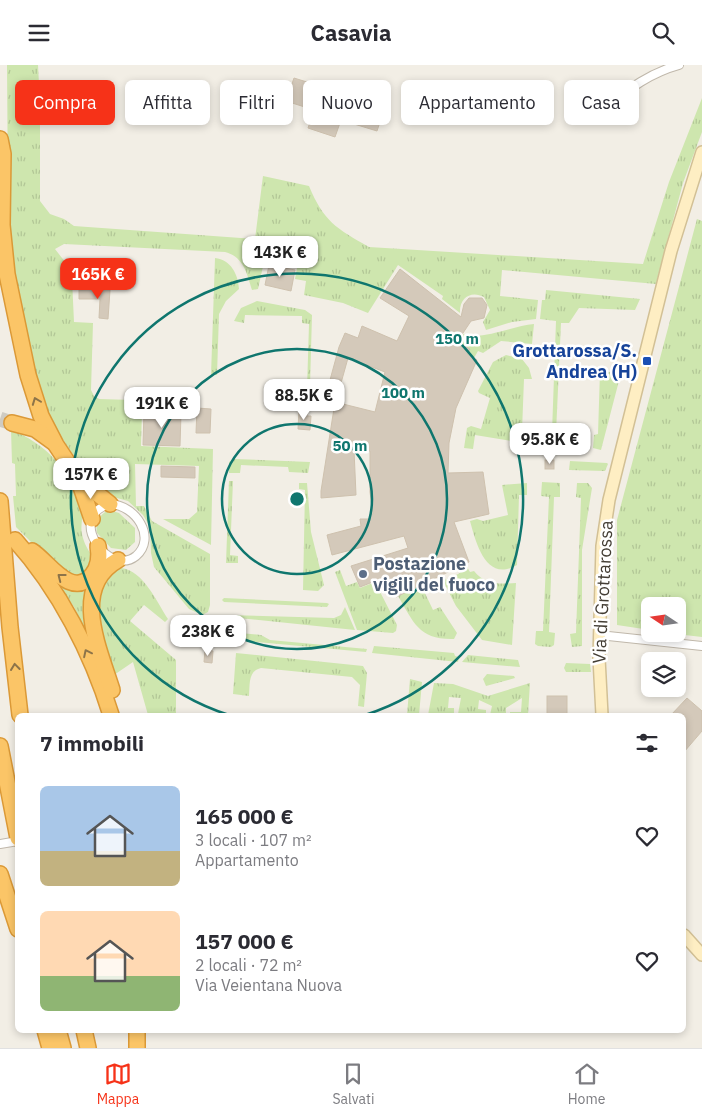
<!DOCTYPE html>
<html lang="it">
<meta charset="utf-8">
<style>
body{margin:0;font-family:"IBM Plex Sans",sans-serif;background:#f7f7f7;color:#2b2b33;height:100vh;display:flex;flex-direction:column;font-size:19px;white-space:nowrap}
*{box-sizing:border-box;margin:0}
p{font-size:16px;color:#7c7c81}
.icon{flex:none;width:28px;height:28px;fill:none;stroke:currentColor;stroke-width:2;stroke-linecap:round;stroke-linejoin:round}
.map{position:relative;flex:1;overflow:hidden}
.sheet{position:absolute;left:15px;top:648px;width:671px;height:320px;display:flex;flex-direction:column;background:#fff;border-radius:8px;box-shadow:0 2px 8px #0003}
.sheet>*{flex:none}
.banner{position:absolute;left:15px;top:15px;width:672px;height:45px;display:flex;gap:10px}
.needle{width:32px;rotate:283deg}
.controls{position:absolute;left:641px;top:532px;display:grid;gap:10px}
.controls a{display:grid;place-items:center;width:45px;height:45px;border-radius:8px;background:#fff;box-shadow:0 2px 8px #0003;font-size:25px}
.price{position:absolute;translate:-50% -42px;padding:0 11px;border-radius:10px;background:#fff;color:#222;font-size:16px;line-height:32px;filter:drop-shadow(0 1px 2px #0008)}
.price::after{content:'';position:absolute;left:50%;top:30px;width:15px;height:11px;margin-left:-8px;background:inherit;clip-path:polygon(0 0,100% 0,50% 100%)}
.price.on{background:#f63218;color:#fff}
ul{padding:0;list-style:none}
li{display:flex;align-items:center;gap:15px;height:125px;padding:0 25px}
li span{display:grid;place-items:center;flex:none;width:140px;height:100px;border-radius:8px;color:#555}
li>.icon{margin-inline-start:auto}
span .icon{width:60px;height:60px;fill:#fffc;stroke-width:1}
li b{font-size:21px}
h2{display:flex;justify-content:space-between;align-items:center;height:60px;padding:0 25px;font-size:21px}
.chip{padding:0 18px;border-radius:8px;background:#fff;box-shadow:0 2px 8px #0003;font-size:18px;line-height:45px}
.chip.on{background:#f63218;color:#fff}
header{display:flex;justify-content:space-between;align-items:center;height:65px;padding:0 25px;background:#fff;font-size:22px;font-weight:700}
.menu{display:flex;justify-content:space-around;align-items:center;height:70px;border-top:1px solid #e1e1e2;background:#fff;font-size:14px;color:#7c7c81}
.menu a{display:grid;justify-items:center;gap:2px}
.menu .on{color:#f63218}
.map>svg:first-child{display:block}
.grass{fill:url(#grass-tufts)}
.building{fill:#d4c9ba;stroke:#cec1ae}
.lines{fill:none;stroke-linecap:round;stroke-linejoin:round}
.highway-tunnel{stroke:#cfcbc2;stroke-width:15;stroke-dasharray:15 8;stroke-linecap:butt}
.street-casing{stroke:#c0b8ab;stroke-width:10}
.secondary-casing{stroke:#d2c095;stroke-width:14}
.highway-casing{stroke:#db9937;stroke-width:18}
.street{stroke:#fff;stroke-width:8}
.secondary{stroke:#feeec3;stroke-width:11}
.highway{stroke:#fbc567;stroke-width:15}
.oneway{stroke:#8d7449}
.ring{fill:none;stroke:#0f766e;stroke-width:2.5}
.transit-dot{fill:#1a4fb4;stroke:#fff;stroke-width:2}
.service-dot{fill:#5c6f8a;stroke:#fff;stroke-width:2}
.labels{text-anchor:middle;stroke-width:5;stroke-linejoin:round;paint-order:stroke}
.transit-label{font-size:18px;font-weight:bold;fill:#164399;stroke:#fff;text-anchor:end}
.service-label{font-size:18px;font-weight:bold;fill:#4e5e75;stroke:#fff;text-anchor:start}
.street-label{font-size:18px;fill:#443e35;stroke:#fff}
.centre{fill:#0f766e;stroke:#fff;stroke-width:2.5}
.ring-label{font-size:15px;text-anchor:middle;font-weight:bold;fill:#0f766e;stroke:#fff;stroke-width:5;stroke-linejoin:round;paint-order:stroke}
</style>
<header><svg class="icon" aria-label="menu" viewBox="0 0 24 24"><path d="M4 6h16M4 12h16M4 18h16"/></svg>Casavia<svg class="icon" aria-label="search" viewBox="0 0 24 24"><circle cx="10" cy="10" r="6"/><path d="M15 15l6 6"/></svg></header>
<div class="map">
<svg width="702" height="983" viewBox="0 0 702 983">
<defs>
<pattern id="grass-tufts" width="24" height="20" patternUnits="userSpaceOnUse" patternTransform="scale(1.25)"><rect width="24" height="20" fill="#cee6ae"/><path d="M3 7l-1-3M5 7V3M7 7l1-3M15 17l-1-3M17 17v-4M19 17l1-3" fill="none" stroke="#b2c696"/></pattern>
</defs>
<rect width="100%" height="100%" fill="#f2eee5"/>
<g class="grass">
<path d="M7 0H38L40 38V136L50 149 64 154 74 161 255 174 263 111 309 121C324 157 336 163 369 182L643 199 669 117 702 33V67L683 118 656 219 502 205 500 231 538 235 536 254 512 257 486 265 483 257 490 245 484 232C471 225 459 233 460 248L442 234 443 231 398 200 368 248 343 238 304 230 306 216 295 214 297 203 264 197 258 224 252 225C247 209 244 192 225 187L64 179 55 184 69 202 72 214 74 257 93 258 91 325 94 331 99 334 133 335 132 342 142 345 141 381 213 384 211 480 163 454H189L197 447 199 401 135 399 136 441H144L152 456 210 489V540L208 547 202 550 189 544 154 502 151 488 150 462 143 450 128 436 113 432 90 415 56 364 40 335 11 194 8 135Z"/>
<polygon points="697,154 702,156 702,572 676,569 678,541 650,541 650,565 617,560 617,455"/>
<path d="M215 193C231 195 238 209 239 224L226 236 219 249 217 310H211Z"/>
<polygon points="546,225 640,234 635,245 579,243 569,258 561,258 556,368 560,368 560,383 543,381 544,367 552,367 556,256 540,254 542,235 545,235"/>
<polygon points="257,236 305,245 312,250 310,321 312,321 309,331 300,331 300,324 307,324 309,259 302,258 302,251 245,250 244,258 234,256 241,243"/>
<path d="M534 259 532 279 501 276 483 288 478 286 474 293 467 289 470 284 458 277 463 269C481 276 512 261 534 259Z"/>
<polygon points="506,290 522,294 529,303 532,314 524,314 522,366 529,367 529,379 475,370 473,384 464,383 467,363 471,361 481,364 490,333 479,328 478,326 493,297"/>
<polygon points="600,306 621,308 601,385 593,383 594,370 598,369"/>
<path d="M11 365C45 378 72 406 81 442 84 451 80 461 82 469 88 497 105 486 77 515L62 508 16 462 13 431H16L15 399 12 398Z"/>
<polygon points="563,368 578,369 577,383 562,383"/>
<polygon points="234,394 310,397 308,408 289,407 288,402 241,400 240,408 229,408 229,397"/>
<polygon points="570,396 607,398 608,399 605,406 569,405"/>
<polygon points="229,416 233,416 230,490 238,491 238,498 226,498"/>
<polygon points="542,417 560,418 560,432 554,432 549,567 555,568 554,580 551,582 538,581 535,579 536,566 543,566 549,432 541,431"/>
<polygon points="299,418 307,418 311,467 324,520 318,526 303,525 305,425 299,424"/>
<path d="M527 418V430H519L517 500C486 518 476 478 470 456L477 454 483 456 508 450 502 420Z"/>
<polygon points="577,418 588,418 592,423 582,485 582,581 572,582 570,569 576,568 581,433 576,432"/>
<path d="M109 445 119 448 135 463V477L126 485 111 483 97 468C95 458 99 449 109 445Z"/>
<path d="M466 500 470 507 474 506C485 520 499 519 516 518L512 580 482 575 456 541 441 512 444 511 446 515 460 508Z"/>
<path d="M121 503C144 506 156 536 168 554L165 557 144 540 130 556 176 595V650H148L133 597 114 610C106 588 91 544 101 521 104 516 109 510 113 505Z"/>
<polygon points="340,505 346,521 357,517 360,523 375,517 397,560 396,566 393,568 357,565 335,507"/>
<polygon points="54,513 87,520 91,576 74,542"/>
<path d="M423 524 433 545 440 542 457 568 454 574C419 575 414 558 398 531L409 526 411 530Z"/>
<polygon points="224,533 327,538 329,539 327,542 224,537 222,535"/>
<polygon points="345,542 355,565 229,552 226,550 334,553 341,550"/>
<polygon points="230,567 261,570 270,575 367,584 366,587 223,574"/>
<polygon points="374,581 454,588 455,591 459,592 458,597 372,588"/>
<path d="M236 588 363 601 367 608 364 642 358 641 360 620 352 612 261 603C248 606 250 619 249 631L233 629Z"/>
<polygon points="468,590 518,595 520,602 462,597"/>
<polygon points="566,598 590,599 591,607 566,607 564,603"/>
<polygon points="487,609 514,611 515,613 486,621 483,614"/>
<polygon points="410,614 422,617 419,650 407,650"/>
<polygon points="434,618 453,619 488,631 530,618 528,650 510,650 510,647 521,647 522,633 506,643 506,650 490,650 492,641 479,635 478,644 486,645 486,650 458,649 461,633 449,632 448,643 454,643 454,649 428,650"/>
</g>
<g class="building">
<polygon points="294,13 339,27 342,18 388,33 377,66 341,55 335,72 308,63 314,45 286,36"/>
<polygon points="269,200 295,205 291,226 265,220"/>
<polygon points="400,204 461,252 464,239 469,233 482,233 487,240 484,253 471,256 457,277 470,284 467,289 477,295 456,343 449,378 448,408 483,407 489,449 454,457 469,497 396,532 388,511 360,522 351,501 408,483 404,471 332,490 327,470 361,461 360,454 370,454 370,449 373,449 370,427 370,386 354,385 356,430 321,433 321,426 335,337 375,347 385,307 348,293 341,318 330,315 339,282 345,268 358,273 362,261 397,276 409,251 380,233"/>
<polygon points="101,224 110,225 108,254 99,253 100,234 79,234 79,225"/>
<polygon points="197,343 211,344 210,368 196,368"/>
<polygon points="299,345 307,346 307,351 311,351 310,365 298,364"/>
<polygon points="144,346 181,348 180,381 143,380"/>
<rect x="545" y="395" width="9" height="9"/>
<polygon points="161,401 195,402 195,413 161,412"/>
<polygon points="205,585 213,586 212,598 204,597"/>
<rect x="547" y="631" width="20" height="19"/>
<polygon points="687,633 702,646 702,666 684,687 684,650 671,650"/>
</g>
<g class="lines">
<polyline class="highway-tunnel" points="0,354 12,358"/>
<g class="street-casing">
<g id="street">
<path d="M605 42C629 24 650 8 679 0"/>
<path d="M110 439C136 440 157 473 136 491 109 513 65 451 110 439Z"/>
<polyline points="599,570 702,581"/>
<polyline points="0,779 18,776"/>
</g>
</g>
<g class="secondary-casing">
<g id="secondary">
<polyline points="602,650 599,593 602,481 609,435 671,186 702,87"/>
<polyline points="684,870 702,890"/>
</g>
</g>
<g class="highway-casing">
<g id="highway">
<polyline points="0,74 3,89 2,160 7,209 28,310 41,351 56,380 78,413 92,454"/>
<polyline points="12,358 35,364 53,377"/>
<polyline points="78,413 110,439"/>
<polyline points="0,436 10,562 20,650"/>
<path d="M15 475C59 524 92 588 111 650"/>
<path d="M32 486C48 496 71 535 92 510 99 502 100 492 98 481"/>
<path d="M112 625C99 583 70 522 118 495"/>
<polyline points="0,681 18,773"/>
<polyline points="0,809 18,864"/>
<polyline points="45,965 50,983"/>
<polyline points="58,965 63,983"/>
<polyline points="84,965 88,983"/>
<polyline points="137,965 137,983"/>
</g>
</g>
<use href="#street" class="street"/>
<use href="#secondary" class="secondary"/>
<use href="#highway" class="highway"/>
</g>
<defs><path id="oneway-chevron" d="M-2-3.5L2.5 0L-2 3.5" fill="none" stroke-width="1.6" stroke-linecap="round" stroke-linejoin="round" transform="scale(1.25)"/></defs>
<g class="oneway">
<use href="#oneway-chevron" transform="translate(36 336) rotate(-111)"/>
<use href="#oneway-chevron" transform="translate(61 512) rotate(-142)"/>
<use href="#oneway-chevron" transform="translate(87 588) rotate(-116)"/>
<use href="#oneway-chevron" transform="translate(15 602) rotate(-97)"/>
</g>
<g class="ring">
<circle cx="297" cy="434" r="75"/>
<circle cx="297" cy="434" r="150"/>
<path d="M229 650A226 226 0 1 1 365 650"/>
</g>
<rect class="transit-dot" x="642" y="291" width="10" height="10" rx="2.5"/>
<circle class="service-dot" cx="363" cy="509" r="5"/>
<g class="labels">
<g class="transit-label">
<text x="637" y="292">Grottarossa/S.<tspan x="637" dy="21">Andrea (H)</tspan></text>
</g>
<g class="service-label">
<text x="373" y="505">Postazione<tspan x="373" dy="21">vigili del fuoco</tspan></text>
</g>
<g class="street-label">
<text transform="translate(603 527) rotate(-87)" y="6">Via di Grottarossa</text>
</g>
</g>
<circle cx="297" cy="434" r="8" class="centre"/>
<g class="ring-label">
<text x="457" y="279">150 m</text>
<text x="403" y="333">100 m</text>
<text x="350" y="386">50 m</text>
</g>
</svg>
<div class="controls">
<a><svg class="needle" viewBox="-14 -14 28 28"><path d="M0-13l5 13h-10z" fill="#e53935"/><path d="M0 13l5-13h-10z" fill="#7c7c81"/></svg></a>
<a><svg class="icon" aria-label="layers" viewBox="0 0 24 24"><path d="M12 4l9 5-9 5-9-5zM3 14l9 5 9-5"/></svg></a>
</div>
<b class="price" style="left:280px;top:213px">143K €</b>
<b class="price on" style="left:98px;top:235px">165K €</b>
<b class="price" style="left:304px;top:356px">88.5K €</b>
<b class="price" style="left:162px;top:364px">191K €</b>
<b class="price" style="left:550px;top:400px">95.8K €</b>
<b class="price" style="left:91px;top:435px">157K €</b>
<b class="price" style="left:208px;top:592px">238K €</b>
<div class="banner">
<a class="chip on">Compra</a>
<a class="chip">Affitta</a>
<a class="chip">Filtri</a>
<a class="chip">Nuovo</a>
<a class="chip">Appartamento</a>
<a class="chip">Casa</a>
</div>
<section class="sheet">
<h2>7 immobili<svg class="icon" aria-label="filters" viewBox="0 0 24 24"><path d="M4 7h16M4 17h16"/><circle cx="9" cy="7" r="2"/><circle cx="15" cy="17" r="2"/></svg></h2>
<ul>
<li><span style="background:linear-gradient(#a9c7e8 65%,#c2b280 0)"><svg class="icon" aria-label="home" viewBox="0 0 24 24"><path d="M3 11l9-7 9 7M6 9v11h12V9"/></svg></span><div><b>165 000 €</b><p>3 locali · 107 m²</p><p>Appartamento</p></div><svg class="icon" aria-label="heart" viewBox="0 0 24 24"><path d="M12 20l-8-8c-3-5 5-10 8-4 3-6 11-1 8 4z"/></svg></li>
<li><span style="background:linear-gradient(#ffd9b3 65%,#8fb573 0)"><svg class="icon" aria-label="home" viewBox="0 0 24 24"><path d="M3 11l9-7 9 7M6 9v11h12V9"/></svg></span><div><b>157 000 €</b><p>2 locali · 72 m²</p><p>Via Veientana Nuova</p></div><svg class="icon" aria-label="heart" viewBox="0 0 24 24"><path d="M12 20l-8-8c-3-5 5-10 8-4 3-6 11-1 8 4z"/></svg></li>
</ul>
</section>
</div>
<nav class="menu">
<a class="on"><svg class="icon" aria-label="map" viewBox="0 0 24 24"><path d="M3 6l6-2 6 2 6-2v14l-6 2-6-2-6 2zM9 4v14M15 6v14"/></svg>Mappa</a>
<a><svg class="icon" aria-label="saved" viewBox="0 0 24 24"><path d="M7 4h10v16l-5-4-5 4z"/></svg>Salvati</a>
<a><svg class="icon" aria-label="home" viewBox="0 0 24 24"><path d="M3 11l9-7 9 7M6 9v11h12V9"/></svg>Home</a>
</nav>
